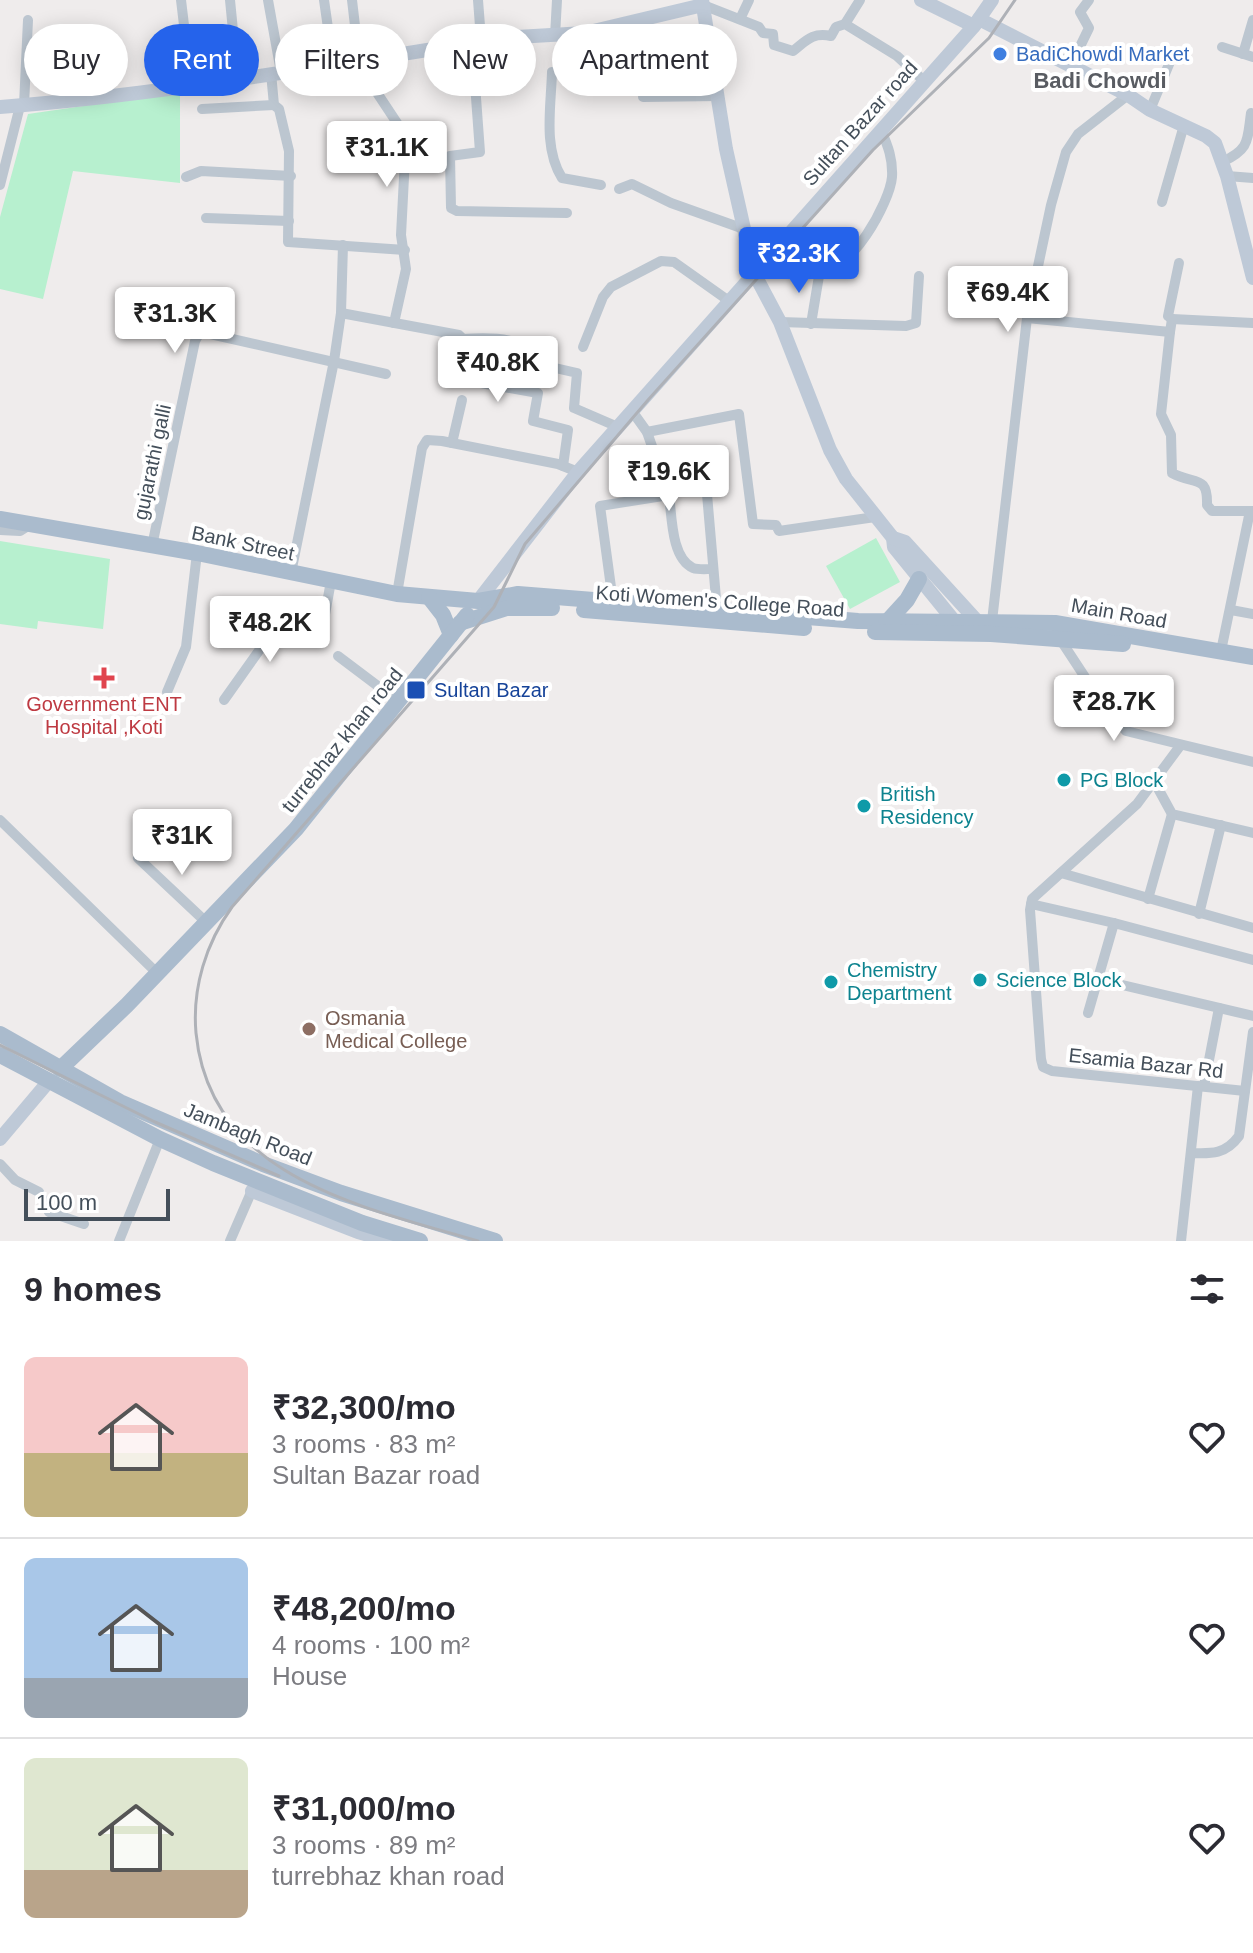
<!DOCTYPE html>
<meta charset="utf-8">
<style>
body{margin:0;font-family:Helvetica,sans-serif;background:#f7f7f7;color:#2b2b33;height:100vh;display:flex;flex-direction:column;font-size:30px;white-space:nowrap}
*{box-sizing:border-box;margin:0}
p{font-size:26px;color:#7c7c81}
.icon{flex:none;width:44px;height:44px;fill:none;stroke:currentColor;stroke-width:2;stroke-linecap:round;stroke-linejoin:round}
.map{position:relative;height:1241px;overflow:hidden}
.side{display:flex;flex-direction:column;background:#fff;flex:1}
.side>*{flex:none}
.hud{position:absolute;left:24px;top:24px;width:800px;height:72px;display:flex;gap:16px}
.scale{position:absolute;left:24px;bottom:20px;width:146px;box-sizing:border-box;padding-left:8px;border:4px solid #444f5a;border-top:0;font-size:22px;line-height:28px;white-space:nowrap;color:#444f5a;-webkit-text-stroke:6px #fff;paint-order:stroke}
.price{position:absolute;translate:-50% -68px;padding:0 18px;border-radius:8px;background:#fff;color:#222;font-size:26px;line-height:52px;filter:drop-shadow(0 2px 4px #0008)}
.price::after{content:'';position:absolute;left:50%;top:48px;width:24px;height:18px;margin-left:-12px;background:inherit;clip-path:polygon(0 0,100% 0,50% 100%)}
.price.on{background:#2563eb;color:#fff}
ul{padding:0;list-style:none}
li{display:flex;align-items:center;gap:24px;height:200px;padding:0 24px}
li+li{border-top:2px solid #e1e1e2}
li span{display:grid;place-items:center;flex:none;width:224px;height:160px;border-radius:12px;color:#555}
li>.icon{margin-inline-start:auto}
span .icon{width:96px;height:96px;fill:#fffc;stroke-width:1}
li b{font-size:34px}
h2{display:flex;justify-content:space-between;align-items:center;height:96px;padding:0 24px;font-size:34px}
.tag{padding:0 28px;border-radius:36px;background:#fff;box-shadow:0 4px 20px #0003;font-size:28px;line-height:72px}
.tag.on{background:#2563eb;color:#fff}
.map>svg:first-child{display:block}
.green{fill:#b7f0cf}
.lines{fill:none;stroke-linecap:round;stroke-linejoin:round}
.street{stroke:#bcc6d0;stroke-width:10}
.secondary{stroke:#bec9d7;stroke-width:14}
.primary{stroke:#aabbcd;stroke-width:16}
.rail{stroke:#aeb1b7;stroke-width:3}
.shop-dot{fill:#3f7fe0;stroke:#fff;stroke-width:3}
.health-dot{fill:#e0444e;stroke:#fff;stroke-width:3}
.transit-dot{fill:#1a4fb4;stroke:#fff;stroke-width:3}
.culture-dot{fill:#0f9aa8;stroke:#fff;stroke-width:3}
.education-dot{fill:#8d6e63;stroke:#fff;stroke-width:3}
.labels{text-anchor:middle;stroke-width:8;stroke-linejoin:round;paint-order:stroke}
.shop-label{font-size:20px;fill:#366cbe;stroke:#fff;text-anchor:start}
.street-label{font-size:20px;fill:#444f5a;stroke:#fff}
.transit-label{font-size:20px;fill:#164399;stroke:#fff;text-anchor:start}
.health-label{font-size:20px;fill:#be3a42;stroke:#fff}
.culture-label{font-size:20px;fill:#0d838f;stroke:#fff;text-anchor:start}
.education-label{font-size:20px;fill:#785e54;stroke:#fff;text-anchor:start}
.neighbourhood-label{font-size:22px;font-weight:bold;fill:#595c62;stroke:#fff}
</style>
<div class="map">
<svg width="1253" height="1241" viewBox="0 0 1253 1241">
<rect width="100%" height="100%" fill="#efecec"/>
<g class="green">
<polygon points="180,92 180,183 73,171 43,299 0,289 0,217 28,114"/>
<polygon points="876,538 900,582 850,609 826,566"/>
<polygon points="0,541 110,559 103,629 38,621 37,629 0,624"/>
</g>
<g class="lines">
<g class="street">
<polyline points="181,0 189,67 196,71 212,69"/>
<polyline points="268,0 281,72"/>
<polyline points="352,0 359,60"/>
<polyline points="478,0 481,39"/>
<path d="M703 5 759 27 763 33 773 34 774 45 793 51C806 41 812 32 831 36L836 27 845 24 897 56 924 81"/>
<polyline points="740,19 749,0"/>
<polyline points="845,24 860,0"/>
<path d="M585 33 589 66 586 69 552 72C551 107 543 148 562 178L601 185"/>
<polyline points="555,36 557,0"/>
<polyline points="472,43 480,152 450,156 451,208 457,211 567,213"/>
<polyline points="1222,47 1253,57"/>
<path d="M279 54C296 50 319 51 329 35L324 0"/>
<polyline points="1243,54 1253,20"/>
<polyline points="356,61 399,126 405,158 401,235 406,269 394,323"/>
<polyline points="1071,65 1089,28 1080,12 1089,0"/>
<polyline points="271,73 274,105 279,109 289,151 288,242 405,250"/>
<polyline points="213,82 212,69 231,67 236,61 230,0"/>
<polyline points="643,97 717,96"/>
<polyline points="24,105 28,20"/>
<polyline points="202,109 274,105"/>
<polyline points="1150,110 1172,57"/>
<path d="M1222 162C1250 149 1247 141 1251 113"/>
<polyline points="1227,176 1253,178"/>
<polyline points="186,177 201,171 291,176"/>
<polyline points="0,185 20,106"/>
<polyline points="619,189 632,184 671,203 744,229"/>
<polyline points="1162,202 1184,125"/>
<polyline points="206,218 289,221"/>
<path d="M777 245C787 251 810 269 820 270 850 275 890 202 892 177 893 159 888 146 881 130"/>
<polyline points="341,313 459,335 463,339 456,370 458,379 538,393 533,421 568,430 563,466"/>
<polyline points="1027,318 1170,332 1172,319 1253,323"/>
<polyline points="1172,319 1168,316 1179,263"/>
<polyline points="780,322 906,326 916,323 919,276"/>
<polyline points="811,324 820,270"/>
<path d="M1170 332 1161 414 1171 435 1172 473C1194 485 1208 474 1207 505L1212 511H1253"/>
<path d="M463 339C477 338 518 336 526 350 528 352 528 359 529 362L577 373 574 408 618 427"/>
<polyline points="583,347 603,297 611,287 661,261 674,262 729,301"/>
<polyline points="647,432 739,414 753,524 776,525 779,531 875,517"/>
<polyline points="452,443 462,400"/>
<polyline points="663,478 705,471 717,610"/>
<path d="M669 495C672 516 671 558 693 568 699 570 706 569 713 569"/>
<polyline points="0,530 20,531 31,524"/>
<polyline points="152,546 195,341 199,334 206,333 386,374"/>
<polyline points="291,573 334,361 341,313 343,245"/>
<polyline points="397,594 422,448 427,440 442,441 558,464 578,472"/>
<polyline points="613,602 600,506 669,495 647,432 632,411"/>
<polyline points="1231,610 1253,614"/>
<polyline points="992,621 1027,318 1051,205 1066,152 1078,134 1128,95"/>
<polyline points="1058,636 1100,700 1126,731 1253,762"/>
<polyline points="1221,651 1250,511"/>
<polyline points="338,656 399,702"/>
<polyline points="167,692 186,647 197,553"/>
<polyline points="224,700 280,621 286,618 320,642 331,581"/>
<polyline points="1180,746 1137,804 1032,899 1030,910 1041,1059 1043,1067 1052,1071 1245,1091"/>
<polyline points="1154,781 1172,814 1253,833"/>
<polyline points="0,820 157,973"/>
<polyline points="157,832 138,858 206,922"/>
<polyline points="1061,873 1253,928"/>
<polyline points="1148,899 1172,814"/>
<polyline points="1031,904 1114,923 1253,960"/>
<polyline points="1199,914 1221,825"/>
<polyline points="1097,979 1253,1016"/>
<polyline points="1088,1013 1114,923"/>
<polyline points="1204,1086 1219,1008"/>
<path d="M1191 1153C1212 1154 1226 1154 1239 1136L1253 1032"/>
<polyline points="0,1164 15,1180 39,1192 49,1212 84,1224"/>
<polyline points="119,1241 160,1139"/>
<polyline points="230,1241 253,1188"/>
<polyline points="1181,1241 1198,1086"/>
</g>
<g class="secondary">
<polyline points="702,0 726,149 754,273 780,322 830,450 846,479 893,538 894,547 955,622 957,628"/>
<polyline points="921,0 974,26"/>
<polyline points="979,19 1128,95 1150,110 1206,136 1215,143 1227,176 1253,278"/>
<path d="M0 107C158 95 316 67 472 43L481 39 585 33 703 5"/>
<polyline points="893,538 905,542 977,621 978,629"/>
<polyline points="478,601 578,472 974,26 992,0"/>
<polyline points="0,1139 49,1081"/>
<polyline points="252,1191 358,1232 389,1241"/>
</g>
<g class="primary">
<polyline points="0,519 197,553 397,594 478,601 518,594 858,621 1055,623 1253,657"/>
<polyline points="429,597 443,615 451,635"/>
<polyline points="584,610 804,628"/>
<polyline points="460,623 507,608 552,608"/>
<polyline points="886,623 907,600 919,579"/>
<polyline points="875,632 991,634 1123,644"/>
<polyline points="0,1034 120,1102 263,1164 341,1193 495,1241"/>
<polyline points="0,1055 160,1139 213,1163 362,1223 420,1241"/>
<polyline points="60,1069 127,1005 296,829 467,615"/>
</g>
<g class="rail">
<polyline points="0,1045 155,1122 279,1176"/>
<path d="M478 1241C363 1207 210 1178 196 1033 192 988 206 943 232 907L494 607 525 544 648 400 873 150 989 38 1015 0"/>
</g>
</g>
<circle class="shop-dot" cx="1000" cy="54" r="8"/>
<path class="health-dot" d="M100 666h8v8h8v8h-8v8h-8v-8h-8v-8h8z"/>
<rect class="transit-dot" x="406" y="680" width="20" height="20" rx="4"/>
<g class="culture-dot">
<circle cx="1064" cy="780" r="8"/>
<circle cx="864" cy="806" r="8"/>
<circle cx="980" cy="980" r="8"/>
<circle cx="831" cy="982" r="8"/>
</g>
<circle class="education-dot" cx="309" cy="1029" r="8"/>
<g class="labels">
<g class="shop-label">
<text x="1016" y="61">BadiChowdi Market</text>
</g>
<g class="street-label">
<text transform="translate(860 123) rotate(-48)" y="7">Sultan Bazar road</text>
<text transform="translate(152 462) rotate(-78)" y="7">gujarathi galli</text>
<text transform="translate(243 543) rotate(12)" y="7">Bank Street</text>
<text transform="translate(720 601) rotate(4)" y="7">Koti Women's College Road</text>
<text transform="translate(1119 613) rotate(10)" y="7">Main Road</text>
<text transform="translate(342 740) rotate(-51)" y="7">turrebhaz khan road</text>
<text transform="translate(1146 1063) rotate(6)" y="7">Esamia Bazar Rd</text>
<text transform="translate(248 1134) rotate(22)" y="7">Jambagh Road</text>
</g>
<g class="transit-label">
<text x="434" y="697">Sultan Bazar</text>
</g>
<g class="health-label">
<text x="104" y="711">Government ENT<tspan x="104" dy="23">Hospital ,Koti</tspan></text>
</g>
<g class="culture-label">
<text x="1080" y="787">PG Block</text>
<text x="880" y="801">British<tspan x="880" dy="23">Residency</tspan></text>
<text x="847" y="977">Chemistry<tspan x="847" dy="23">Department</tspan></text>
<text x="996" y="987">Science Block</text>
</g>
<g class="education-label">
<text x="325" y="1025">Osmania<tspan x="325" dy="23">Medical College</tspan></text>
</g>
<g class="neighbourhood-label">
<text x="1100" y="88">Badi Chowdi</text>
</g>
</g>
</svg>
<div class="scale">100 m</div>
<b class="price" style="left:387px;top:189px">₹31.1K</b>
<b class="price on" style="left:799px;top:295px">₹32.3K</b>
<b class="price" style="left:1008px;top:334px">₹69.4K</b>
<b class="price" style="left:175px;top:355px">₹31.3K</b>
<b class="price" style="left:498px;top:404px">₹40.8K</b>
<b class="price" style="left:669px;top:513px">₹19.6K</b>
<b class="price" style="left:270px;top:664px">₹48.2K</b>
<b class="price" style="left:1114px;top:743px">₹28.7K</b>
<b class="price" style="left:182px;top:877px">₹31K</b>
<div class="hud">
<a class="tag">Buy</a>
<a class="tag on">Rent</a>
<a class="tag">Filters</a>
<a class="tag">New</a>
<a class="tag">Apartment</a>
</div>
</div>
<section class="side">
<h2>9 homes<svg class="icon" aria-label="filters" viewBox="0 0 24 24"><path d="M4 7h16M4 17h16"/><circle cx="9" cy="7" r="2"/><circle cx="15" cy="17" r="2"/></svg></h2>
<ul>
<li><span style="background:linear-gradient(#f6c9c9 60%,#c2b280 0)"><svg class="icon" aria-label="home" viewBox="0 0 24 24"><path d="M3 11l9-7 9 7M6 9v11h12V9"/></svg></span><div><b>₹32,300/mo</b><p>3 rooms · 83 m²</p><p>Sultan Bazar road</p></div><svg class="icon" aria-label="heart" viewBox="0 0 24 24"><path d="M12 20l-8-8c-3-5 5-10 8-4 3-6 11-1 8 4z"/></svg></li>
<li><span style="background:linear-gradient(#a9c7e8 75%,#9aa5b1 0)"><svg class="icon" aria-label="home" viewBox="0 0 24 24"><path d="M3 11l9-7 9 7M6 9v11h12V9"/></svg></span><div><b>₹48,200/mo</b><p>4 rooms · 100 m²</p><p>House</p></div><svg class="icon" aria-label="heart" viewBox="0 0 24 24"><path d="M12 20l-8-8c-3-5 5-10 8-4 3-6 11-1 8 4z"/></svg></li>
<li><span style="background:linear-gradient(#dfe7d0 70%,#b9a48a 0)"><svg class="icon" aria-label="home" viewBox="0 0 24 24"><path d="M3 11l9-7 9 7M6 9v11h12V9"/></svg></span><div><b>₹31,000/mo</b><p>3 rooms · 89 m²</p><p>turrebhaz khan road</p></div><svg class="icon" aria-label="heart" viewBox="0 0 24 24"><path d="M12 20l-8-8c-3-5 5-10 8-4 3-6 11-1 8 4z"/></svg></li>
</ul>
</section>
